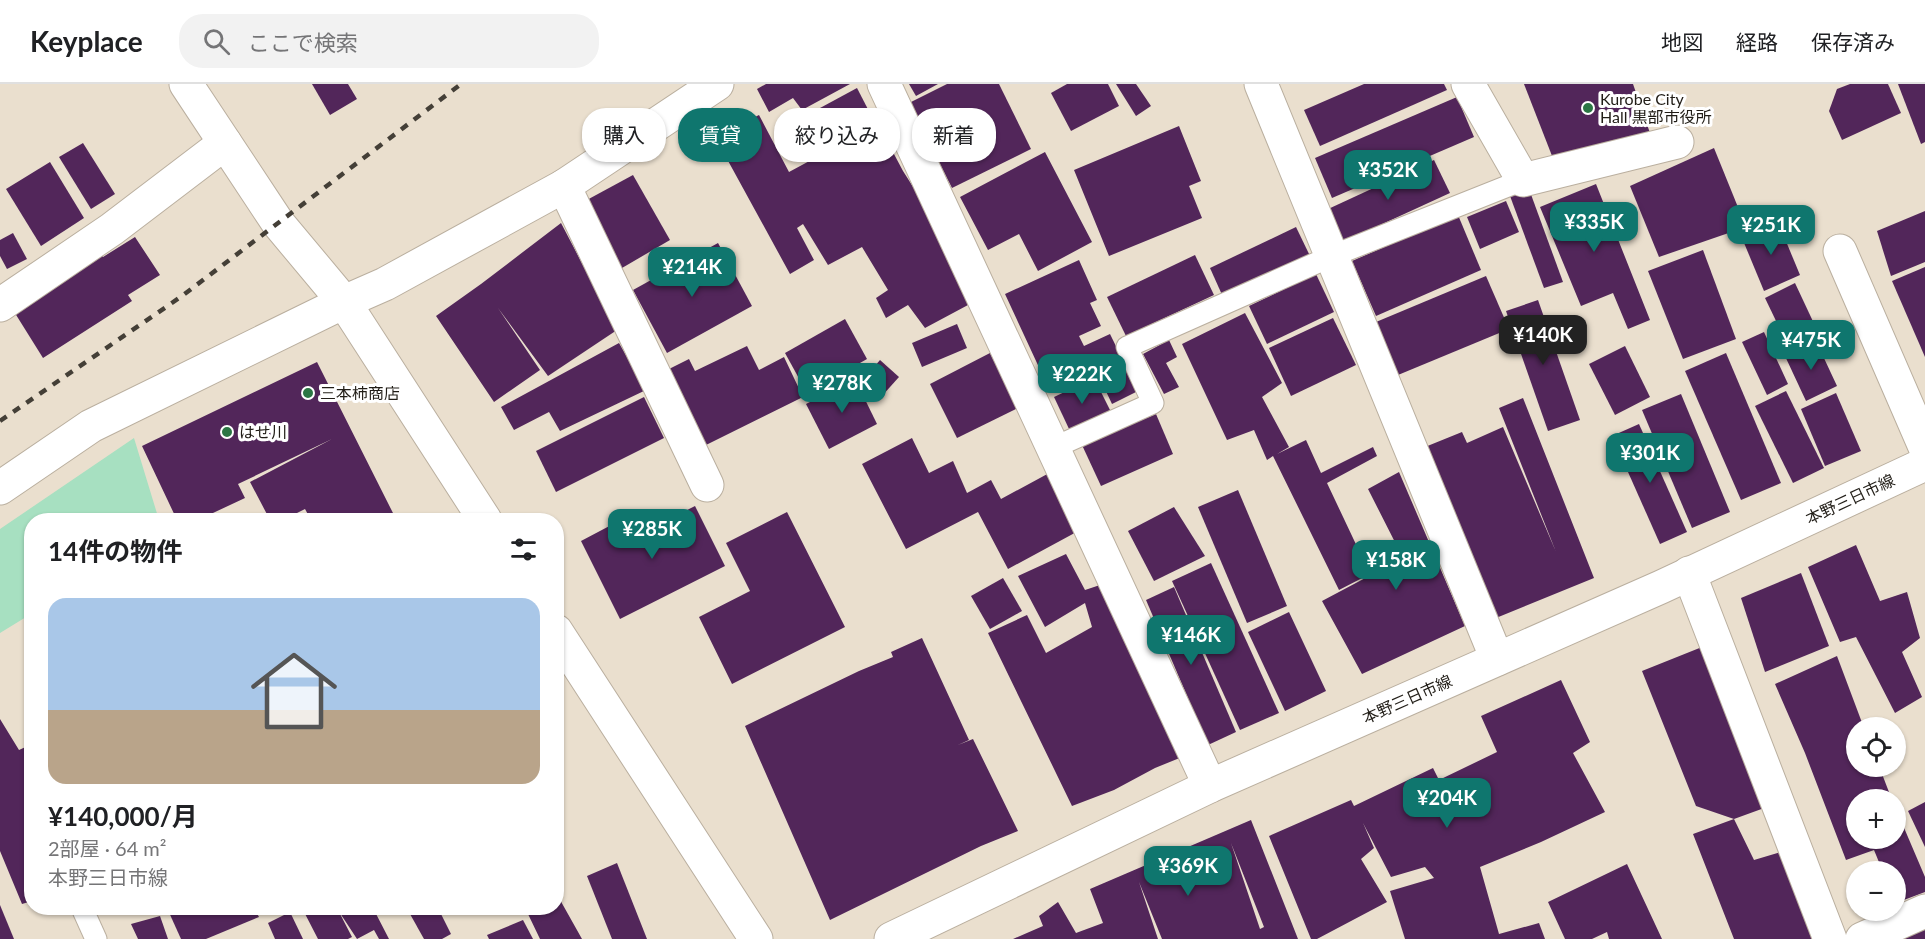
<!DOCTYPE html>
<html lang="ja">
<meta charset="utf-8">
<style>
body{margin:0;font-family:Lato,"Noto Sans JP",sans-serif;background:#f2f2f2;color:#202124;height:100vh;display:flex;flex-direction:column;font-size:22px;white-space:nowrap}
*{box-sizing:border-box;margin:0}
p{font-size:20px;color:#757577}
.icon{flex:none;width:33px;height:33px;fill:none;stroke:currentColor;stroke-width:2;stroke-linecap:round;stroke-linejoin:round}
.map{position:relative;flex:1;overflow:hidden}
.details{position:absolute;left:24px;top:429px;width:540px;height:402px;display:flex;flex-direction:column;background:#fff;border-radius:24px;box-shadow:0 2px 4px #0004}
.details>*{flex:none}
.banner{position:absolute;left:582px;top:24px;width:570px;height:54px;display:flex;gap:12px}
.fabs{position:absolute;left:1846px;top:633px;display:grid;gap:12px}
.fabs a{display:grid;place-items:center;width:60px;height:60px;border-radius:50%;background:#fff;box-shadow:0 2px 4px #0004;font-size:30px}
.price{position:absolute;translate:-50% -51px;padding:0 14px;border-radius:12px;background:#0f766e;color:#fff;font-size:20px;line-height:39px;filter:drop-shadow(0 2px 3px #0008)}
.price::after{content:'';position:absolute;left:50%;top:36px;width:18px;height:14px;margin-left:-9px;background:inherit;clip-path:polygon(0 0,100% 0,50% 100%)}
.price.active{background:#222;color:#fff}
ul{padding:0;list-style:none}
li{display:grid;align-content:center;gap:12px;height:318px;padding:0 24px}
li+li{border-top:2px solid #e0e0e0}
li span{display:grid;place-items:center;height:186px;border-radius:18px;color:#555}
li>.icon{margin-inline-start:auto}
span .icon{width:108px;height:108px;fill:#fffc;stroke-width:1}
li b{font-size:26px}
h2{display:flex;justify-content:space-between;align-items:center;height:72px;padding:0 24px;font-size:26px}
.chip{padding:0 21px;border-radius:24px;background:#fff;box-shadow:0 2px 4px #0004;font-size:21px;line-height:54px}
.chip.active{background:#0f766e;color:#fff}
header{display:flex;align-items:center;gap:36px;box-sizing:border-box;height:84px;padding:0 30px;background:#fff;border-bottom:2px solid #e0e0e0}
header strong{font-size:28px}
nav{display:flex;gap:33px;margin-inline-start:auto;font-size:21px}
.search{width:420px;height:54px;background:#f2f2f2;display:flex;align-items:center;gap:15px;box-sizing:border-box;padding:0 21px;border-radius:24px;color:#757577;font-size:22px}
.map>svg:first-child{display:block}
.green{fill:#a7e0c1}
.building{fill:#52265a;fill-rule:evenodd}
.lines{fill:none;stroke-linecap:round;stroke-linejoin:round}
.service-casing{stroke:#baaf9f;stroke-width:23}
.minor-casing{stroke:#baaf9f;stroke-width:35}
.tertiary-casing{stroke:#baaf9f;stroke-width:35}
.secondary-casing{stroke:#baaf9f;stroke-width:35}
.service{stroke:#fff;stroke-width:21}
.minor{stroke:#fff;stroke-width:33}
.tertiary{stroke:#fff;stroke-width:33}
.secondary{stroke:#fff;stroke-width:33}
.rail{stroke:#443f37;stroke-width:4.5;stroke-dasharray:8 8;stroke-linecap:butt}
.poi-dot{fill:#2b7644;stroke:#fff;stroke-width:2}
.labels{text-anchor:middle;stroke-width:6;stroke-linejoin:round;paint-order:stroke}
.poi-label{font-size:16px;fill:#211d17;stroke:#fff;text-anchor:start}
.street-label{font-size:16px;fill:#211d17;stroke:#fff}
</style>
<header>
<strong>Keyplace</strong>
<div class="search"><svg class="icon" aria-label="search" viewBox="0 0 24 24"><circle cx="10" cy="10" r="6"/><path d="M15 15l6 6"/></svg>ここで検索</div>
<nav><a>地図</a><a>経路</a><a>保存済み</a></nav>
</header>
<div class="map">
<svg width="1925" height="855" viewBox="0 0 1925 855">
<rect width="100%" height="100%" fill="#eadfce"/>
<polygon class="green" points="134,354 159,436 32,436 31,530 0,549 0,445"/>
<g class="building">
<polygon points="312,0 348,0 357,15 330,31"/>
<polygon points="766,0 850,0 802,26 793,14 769,28 757,5"/>
<polygon points="909,0 938,0 916,12"/>
<polygon points="947,0 999,0 1031,65 952,104 909,19"/>
<polygon points="1067,0 1108,0 1119,22 1071,47 1051,9"/>
<polygon points="1116,0 1136,0 1151,22 1136,32"/>
<polygon points="1364,0 1444,0 1447,6 1320,62 1304,26"/>
<polygon points="1524,0 1633,0 1650,49 1554,77"/>
<polygon points="1850,0 1888,0 1901,29 1842,56 1829,27 1837,5"/>
<polygon points="1898,0 1925,0 1925,58 1921,60"/>
<polygon points="857,4 873,35 812,68 796,37"/>
<polygon points="1457,13 1474,53 1332,114 1315,74"/>
<polygon points="759,31 789,88 878,40 903,87 929,128 951,174 968,221 925,244 908,221 886,234 876,214 888,206 862,163 828,181 803,140 797,144 814,176 790,190 715,53"/>
<polygon points="1179,42 1201,97 1189,102 1202,134 1109,172 1074,86"/>
<polygon points="83,59 115,110 91,125 59,73"/>
<polygon points="1714,64 1746,143 1659,173 1630,102"/>
<polygon points="1045,68 1092,158 1038,187 1019,150 988,166 960,113"/>
<polygon points="1434,76 1450,109 1341,159 1326,126"/>
<polygon points="50,78 84,134 41,162 6,105"/>
<polygon points="633,91 670,156 622,184 585,117"/>
<polygon points="1596,100 1650,236 1628,245 1613,209 1581,222 1540,123"/>
<polygon points="1529,105 1563,198 1544,204 1510,112"/>
<polygon points="1506,117 1519,148 1480,165 1467,133"/>
<polygon points="1925,127 1925,178 1891,192 1877,147"/>
<polygon points="1458,131 1481,186 1376,232 1352,177"/>
<polygon points="1778,138 1800,191 1764,207 1742,154"/>
<polygon points="561,139 617,246 548,292 498,224 540,286 494,318 436,232 481,200"/>
<polygon points="1296,143 1310,172 1223,213 1210,184"/>
<polygon points="13,149 27,175 7,185 0,172 0,156"/>
<polygon points="135,153 160,191 128,211 132,217 43,274 13,226 101,170 103,173"/>
<polygon points="718,159 752,222 667,269 633,206"/>
<polygon points="1703,166 1736,255 1683,275 1648,187"/>
<polygon points="1195,171 1214,211 1126,252 1107,213"/>
<polygon points="1079,176 1097,216 1090,219 1101,242 1079,252 1084,262 1110,250 1138,307 1112,320 1095,284 1049,305 1005,210"/>
<polygon points="1925,183 1925,273 1892,197"/>
<polygon points="1316,190 1334,228 1267,260 1249,222"/>
<polygon points="1486,192 1509,245 1398,291 1376,238"/>
<polygon points="1795,199 1817,246 1787,260 1765,214"/>
<polygon points="1538,216 1580,336 1548,347 1506,227"/>
<polygon points="1245,229 1282,299 1262,313 1289,363 1277,370 1306,356 1321,389 1373,363 1377,372 1327,399 1370,490 1339,506 1273,372 1267,376 1254,346 1227,356 1182,260"/>
<polygon points="1333,234 1356,281 1291,312 1269,264"/>
<polygon points="845,235 867,275 807,309 785,269"/>
<polygon points="957,240 967,264 922,283 912,259"/>
<polygon points="1764,248 1788,300 1767,311 1742,258"/>
<polygon points="1169,256 1177,273 1166,279 1179,303 1164,310 1143,270"/>
<polygon points="1816,257 1837,302 1806,317 1785,272"/>
<polygon points="619,259 646,306 560,347 549,328 514,346 501,323"/>
<polygon points="747,262 759,286 784,273 803,313 706,361 669,285 689,275 695,287"/>
<polygon points="1625,262 1650,313 1615,331 1589,280"/>
<polygon points="990,269 1018,324 957,354 930,300"/>
<polygon points="1726,269 1781,399 1741,416 1685,287"/>
<polygon points="880,276 899,293 881,313 862,297"/>
<polygon points="317,278 396,435 311,436 305,425 283,436 270,436 250,398 332,355 238,400 245,414 198,436 177,436 142,362"/>
<polygon points="1094,294 1111,328 1070,347 1054,313"/>
<polygon points="855,295 877,340 829,365 806,320"/>
<polygon points="1786,307 1824,384 1793,399 1755,322"/>
<polygon points="1836,309 1861,367 1825,382 1801,325"/>
<polygon points="1681,310 1730,428 1692,444 1642,326"/>
<polygon points="644,313 664,354 556,408 536,367"/>
<polygon points="1523,314 1594,494 1496,534 1425,363 1462,348 1467,359 1503,343 1556,468 1499,324"/>
<polygon points="1156,330 1173,370 1101,402 1082,361"/>
<polygon points="1639,340 1687,448 1660,460 1612,352"/>
<polygon points="912,354 929,389 953,377 967,409 991,396 1001,415 1051,388 1082,445 1008,485 978,428 906,465 862,380"/>
<polygon points="1399,388 1465,542 1362,590 1322,517 1403,474 1368,405"/>
<polygon points="1238,406 1287,522 1247,539 1198,423"/>
<polygon points="695,422 725,482 620,535 581,457 617,438 626,457"/>
<polygon points="1174,423 1205,472 1154,497 1128,447"/>
<polygon points="787,428 845,543 732,600 699,533 750,507 726,459"/>
<polygon points="1856,461 1880,517 1907,508 1920,554 1902,568 1922,613 1895,629 1856,553 1840,558 1808,483"/>
<polygon points="1066,470 1085,506 1106,499 1187,671 1155,684 1114,706 1072,722 988,549 1027,531 1046,569 1092,543 1085,519 1045,543 1018,492"/>
<polygon points="1211,479 1279,629 1240,646 1172,497"/>
<polygon points="1801,489 1829,562 1765,588 1741,514"/>
<polygon points="1003,494 1022,527 990,545 971,512"/>
<polygon points="1174,503 1236,648 1208,661 1146,516"/>
<polygon points="1289,528 1326,607 1285,627 1248,548"/>
<polygon points="922,554 969,656 958,661 973,655 1018,747 981,762 830,836 745,642 859,587 893,573 891,568"/>
<polygon points="1707,561 1767,723 1734,735 1754,776 1784,767 1818,855 1734,855 1693,750 1734,735 1696,722 1642,587"/>
<polygon points="1837,572 1864,644 1857,644 1857,682 1879,682 1892,716 1857,716 1857,754 1896,754 1896,725 1925,793 1925,808 1896,819 1896,788 1883,788 1874,766 1846,776 1805,669 1775,600"/>
<polygon points="1561,596 1590,658 1573,669 1605,728 1541,758 1480,783 1499,850 1539,839 1545,855 1405,855 1390,807 1434,794 1425,783 1391,793 1363,739 1374,764 1361,775 1387,818 1317,855 1311,855 1269,752 1351,716 1354,722 1433,684 1439,696 1497,668 1481,632"/>
<polygon points="0,635 19,666 32,660 32,817 22,820 0,767"/>
<polygon points="1925,718 1925,763 1908,727"/>
<path d="M1251 736 1298 855H1162L1139 798 1158 855H1013L1043 842 1039 832 1058 818 1076 849 1103 839 1090 805ZM1231 759 1264 843 1260 845Z"/>
<polygon points="617,779 647,855 612,855 587,792"/>
<polygon points="1627,780 1662,855 1609,855 1607,848 1592,855 1565,855 1548,818"/>
<polygon points="559,814 582,855 540,855 528,830 541,824 556,824 556,815"/>
<polygon points="0,821 14,855 0,855"/>
<polygon points="167,824 254,824 259,833 206,855 181,855"/>
<polygon points="302,824 373,824 389,855 379,855 374,846 357,855 338,826 352,853 348,855 318,855"/>
<polygon points="423,824 438,824 451,850 442,855 424,855 410,830"/>
<polygon points="290,828 303,855 275,855 268,839"/>
<polygon points="160,832 168,855 138,855 131,840"/>
<polygon points="523,836 533,855 489,855 487,851"/>
<polygon points="1925,844 1925,855 1898,855"/>
</g>
<g class="lines">
<g class="service-casing">
<g id="service">
<polyline points="1053,364 1153,319 1127,263 1332,172 1523,96"/>
<polyline points="82,824 96,855"/>
</g>
</g>
<g class="minor-casing">
<g id="minor">
<polyline points="884,0 1210,702"/>
<polyline points="1261,0 1497,575"/>
<polyline points="1468,0 1523,96 1677,58"/>
<polyline points="564,102 707,401"/>
<polyline points="1840,167 1925,363"/>
<polyline points="0,221 112,145 225,59"/>
<polyline points="0,404 91,342 344,218 385,200 564,102 717,0"/>
<polyline points="1689,489 1830,855"/>
<polyline points="1862,855 1925,827"/>
</g>
</g>
<g class="tertiary-casing">
<g id="tertiary">
<polyline points="186,0 278,139 344,218 485,436"/>
<polyline points="556,547 756,855"/>
</g>
</g>
<g class="secondary-casing">
<polyline id="secondary" points="891,855 1210,702 1661,503 1925,380"/>
</g>
<use href="#service" class="service"/>
<use href="#minor" class="minor"/>
<use href="#tertiary" class="tertiary"/>
<use href="#secondary" class="secondary"/>
<polyline class="rail" points="0,337 182,212 461,0"/>
</g>
<g class="poi-dot">
<circle cx="1588" cy="24" r="6"/>
<circle cx="308" cy="309" r="6"/>
<circle cx="227" cy="348" r="6"/>
</g>
<g class="labels">
<g class="poi-label">
<text x="1600" y="21">Kurobe City<tspan x="1600" dy="18">Hall 黒部市役所</tspan></text>
<text x="320" y="315">三本柿商店</text>
<text x="239" y="354">はせ川</text>
</g>
<g class="street-label">
<text transform="translate(1850 415) rotate(-25)" y="6">本野三日市線</text>
<text transform="translate(1407 615) rotate(-24)" y="6">本野三日市線</text>
</g>
</g>
</svg>
<div class="fabs">
<a><svg class="icon" aria-label="locate" viewBox="0 0 24 24"><circle cx="12" cy="12" r="6"/><path d="M12 2v4M12 18v4M2 12h4M18 12h4"/></svg></a>
<a>+</a>
<a>−</a>
</div>
<b class="price" style="left:1388px;top:117px">¥352K</b>
<b class="price" style="left:1594px;top:169px">¥335K</b>
<b class="price" style="left:1771px;top:172px">¥251K</b>
<b class="price" style="left:692px;top:214px">¥214K</b>
<b class="price active" style="left:1543px;top:282px">¥140K</b>
<b class="price" style="left:1811px;top:287px">¥475K</b>
<b class="price" style="left:1082px;top:321px">¥222K</b>
<b class="price" style="left:842px;top:330px">¥278K</b>
<b class="price" style="left:1650px;top:400px">¥301K</b>
<b class="price" style="left:652px;top:476px">¥285K</b>
<b class="price" style="left:1396px;top:507px">¥158K</b>
<b class="price" style="left:1191px;top:582px">¥146K</b>
<b class="price" style="left:1447px;top:745px">¥204K</b>
<b class="price" style="left:1188px;top:813px">¥369K</b>
<div class="banner">
<a class="chip">購入</a>
<a class="chip active">賃貸</a>
<a class="chip">絞り込み</a>
<a class="chip">新着</a>
</div>
<section class="details">
<h2>14件の物件<svg class="icon" aria-label="filters" viewBox="0 0 24 24"><path d="M4 7h16M4 17h16"/><circle cx="9" cy="7" r="2"/><circle cx="15" cy="17" r="2"/></svg></h2>
<ul>
<li><span style="background:linear-gradient(#a9c7e8 60%,#b9a48a 0)"><svg class="icon" aria-label="home" viewBox="0 0 24 24"><path d="M3 11l9-7 9 7M6 9v11h12V9"/></svg></span><div><b>¥140,000/月</b><p>2部屋 · 64 m²</p><p>本野三日市線</p></div></li>
</ul>
</section>
</div>
